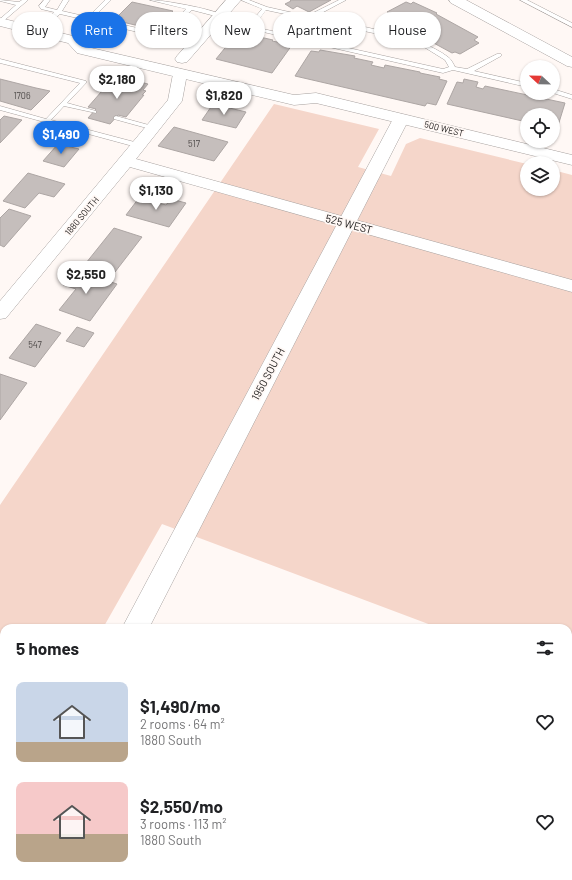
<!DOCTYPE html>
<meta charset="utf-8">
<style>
body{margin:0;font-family:Barlow,sans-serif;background:#f6f6f6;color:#202124;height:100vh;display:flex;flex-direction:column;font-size:15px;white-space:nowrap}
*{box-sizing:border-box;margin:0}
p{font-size:13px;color:#757577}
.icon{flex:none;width:22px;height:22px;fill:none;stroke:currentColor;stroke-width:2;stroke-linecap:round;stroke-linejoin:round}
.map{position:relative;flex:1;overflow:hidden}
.panel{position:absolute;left:0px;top:624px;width:572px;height:256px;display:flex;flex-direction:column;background:#fff;border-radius:12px 12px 0 0;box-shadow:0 1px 3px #0004}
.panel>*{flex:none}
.guide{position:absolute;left:12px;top:12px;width:548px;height:36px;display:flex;gap:8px}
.needle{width:26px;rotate:292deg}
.controls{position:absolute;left:520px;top:60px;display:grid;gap:8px}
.controls a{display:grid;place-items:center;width:40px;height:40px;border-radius:50%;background:#fff;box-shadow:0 1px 3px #0004;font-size:20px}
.price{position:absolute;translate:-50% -34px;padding:0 9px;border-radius:14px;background:#fff;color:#222;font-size:13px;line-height:26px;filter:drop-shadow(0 1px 2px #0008)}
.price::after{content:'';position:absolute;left:50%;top:24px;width:12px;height:9px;margin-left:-6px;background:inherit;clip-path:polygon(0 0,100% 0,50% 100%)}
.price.current{background:#1a73e8;color:#fff}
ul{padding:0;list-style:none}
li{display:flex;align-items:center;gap:12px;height:100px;padding:0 16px}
li span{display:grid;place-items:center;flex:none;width:112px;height:80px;border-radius:8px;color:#555}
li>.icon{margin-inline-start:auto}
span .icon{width:48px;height:48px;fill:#fffc;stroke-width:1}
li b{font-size:17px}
h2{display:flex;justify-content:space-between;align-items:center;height:48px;padding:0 16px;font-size:17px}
.chip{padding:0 14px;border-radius:18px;background:#fff;box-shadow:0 1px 3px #0004;font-size:14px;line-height:36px}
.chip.current{background:#1a73e8;color:#fff}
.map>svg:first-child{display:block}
.green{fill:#f5d6ca}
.building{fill:#c5bebc;stroke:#ada6a4}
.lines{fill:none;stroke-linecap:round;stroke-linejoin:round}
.service-casing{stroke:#a7a19f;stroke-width:1}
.minor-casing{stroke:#a7a19f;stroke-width:1}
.tertiary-casing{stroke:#a7a19f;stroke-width:1}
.secondary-casing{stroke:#a7a19f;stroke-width:1}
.primary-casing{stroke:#a7a19f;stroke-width:1}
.service{fill:#fff;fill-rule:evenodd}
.minor{fill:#fff;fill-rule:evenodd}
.tertiary{fill:#fff;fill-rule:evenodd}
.secondary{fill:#fff;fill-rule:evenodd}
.primary{fill:#fff;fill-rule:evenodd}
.labels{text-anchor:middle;stroke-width:3.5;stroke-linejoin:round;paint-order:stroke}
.number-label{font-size:9px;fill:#4c4847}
.far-street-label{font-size:9px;fill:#232120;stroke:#fff8f5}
.street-label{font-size:11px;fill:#232120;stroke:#fff8f5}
</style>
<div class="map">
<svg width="572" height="880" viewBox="0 0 572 880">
<rect width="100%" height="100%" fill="#fff8f5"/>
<polygon class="green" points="274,104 379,129 358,167 391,176 406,144 420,138 527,164 527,189 553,189 553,170 572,175 572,793 568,791 568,628 439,628 162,524 103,628 4,628 4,824 0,831 0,505"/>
<g class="building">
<polygon points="290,0 331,0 309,12 297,6 293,9 285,4 291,1"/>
<polygon points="132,2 173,11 168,16 171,17 167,22 183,25 177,33 158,28 156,30 114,20"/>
<polygon points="406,2 411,4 413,2 437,13 436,14 478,37 474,40 479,43 460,54 455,52 452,53 386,17 391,14 387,12"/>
<polygon points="238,32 273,40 272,41 292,45 272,73 216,59"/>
<polygon points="320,50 355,56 354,58 373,62 371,65 384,68 385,65 420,72 420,73 440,77 439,79 447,81 436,105 427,103 425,106 295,76 311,51 319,52"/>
<polygon points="115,76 148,84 143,90 146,91 142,95 144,95 126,117 118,115 110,124 88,118 96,109 88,107"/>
<polygon points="0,79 36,88 50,91 31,110 0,101"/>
<polygon points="464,79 478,82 476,87 483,89 485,86 565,103 557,129 553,128 553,115 527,115 527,122 447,104 457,82 463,83"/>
<polygon points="213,104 246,112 236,128 202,120"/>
<polygon points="4,116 22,120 0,143 0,120"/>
<polygon points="174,127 228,142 214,161 158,146"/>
<polygon points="58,144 79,149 64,167 43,161"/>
<polygon points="28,173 65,184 54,197 39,193 25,208 3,201"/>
<polygon points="139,198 166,205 171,199 186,203 169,227 126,215"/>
<polygon points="9,209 31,216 4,247 0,245 0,218"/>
<polygon points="114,228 142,237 115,272 86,263"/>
<polygon points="75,270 117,284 90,321 59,310 76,289 63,285"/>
<polygon points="36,324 61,333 35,367 9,358"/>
<polygon points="77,327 94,333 84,347 66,341"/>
<polygon points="0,374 27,383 0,420"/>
<polygon points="568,810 572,812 572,880 500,880 501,876 568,876"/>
<polygon points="201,876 332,876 330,880 199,880"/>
</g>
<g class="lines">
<g class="service-casing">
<g id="service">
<polygon points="0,0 19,2 22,0 28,0 0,24 0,19 16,5 0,1"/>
<polygon points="44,0 50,0 45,7 57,10 63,0 69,0 62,11 88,17 105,0 111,0 93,18 155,32 162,32 168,29 171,31 165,35 155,36 60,14 38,34 35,32 36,31 54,12 41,9 39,6"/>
<path d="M150 0C163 0 213 9 222 15L219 17 192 10 175 25 173 24V22L186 9Z"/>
<path d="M241 0H249L267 7 307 16 339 0H346L314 17C352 25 418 34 448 57 451 59 453 63 455 67L467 69 497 54H501V56L474 71 527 83V87L453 70 443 73 259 31 253 26 252 21 262 9ZM266 10 392 37 424 47 445 60 449 67 443 69 263 29 259 25 258 21Z"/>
<polygon points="520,0 527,0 572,23 572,27"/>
<polygon points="0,59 86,81 86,83 67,103 96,111 96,113 64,106 51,120 142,144 143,146 140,148 0,110 0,106 46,119 80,83 0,63"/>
<polygon points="553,89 572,95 572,99 553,93"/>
<polygon points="116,116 156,127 157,128 154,130 114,119 114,117"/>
<polygon points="105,876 119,876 118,880 104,880"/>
<polygon points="425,876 438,876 437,880 424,880"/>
</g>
</g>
<g class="minor-casing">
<polygon id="minor" points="180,70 185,71 187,74 182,101 136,159 572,280 572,292 130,167 6,318 0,319 0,301 168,100 173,74 175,71"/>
</g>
<g class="tertiary-casing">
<g id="tertiary">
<polygon points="226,0 241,0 187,62 182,63 177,62 175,59 177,56"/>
<polygon points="401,114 407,116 409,119 149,628 122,628 393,119 395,116"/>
<polygon points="4,861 4,876 20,876 18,880 0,880 0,863"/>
</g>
</g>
<g class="secondary-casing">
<polygon id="secondary" points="449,0 466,0 572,57 572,67 567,66 451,3"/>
</g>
<g class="primary-casing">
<polygon id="primary" points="0,18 73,36 89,34 94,35 96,38 94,41 84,43 87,47 294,95 316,93 572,155 572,165 316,103 294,105 77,53 68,43 0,26"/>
</g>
<use href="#service" class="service"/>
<use href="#minor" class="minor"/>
<use href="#tertiary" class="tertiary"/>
<use href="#secondary" class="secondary"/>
<use href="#primary" class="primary"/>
</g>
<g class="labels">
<g class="number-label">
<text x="22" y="99">1706</text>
<text x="194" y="147">517</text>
<text x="35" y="348">547</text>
</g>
<g class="far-street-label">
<text transform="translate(444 129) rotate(14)" y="3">500 WEST</text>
<text transform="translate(82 216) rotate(-50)" y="3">1880 SOUTH</text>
</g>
<g class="street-label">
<text transform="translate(349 224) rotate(15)" y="4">525 WEST</text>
<text transform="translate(268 374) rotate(-62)" y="4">1950 SOUTH</text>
</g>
</g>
</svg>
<div class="controls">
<a><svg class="needle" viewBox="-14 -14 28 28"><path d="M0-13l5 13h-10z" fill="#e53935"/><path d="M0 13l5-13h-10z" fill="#757577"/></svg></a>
<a><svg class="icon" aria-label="locate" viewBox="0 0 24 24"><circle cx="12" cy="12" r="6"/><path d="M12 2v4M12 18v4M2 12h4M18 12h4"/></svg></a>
<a><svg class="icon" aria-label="layers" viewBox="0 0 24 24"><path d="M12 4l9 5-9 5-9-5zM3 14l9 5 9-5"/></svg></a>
</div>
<b class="price" style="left:117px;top:100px">$2,180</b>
<b class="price" style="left:224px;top:116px">$1,820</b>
<b class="price current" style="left:61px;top:155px">$1,490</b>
<b class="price" style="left:156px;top:211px">$1,130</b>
<b class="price" style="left:86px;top:295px">$2,550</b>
<div class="guide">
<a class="chip">Buy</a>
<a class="chip current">Rent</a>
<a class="chip">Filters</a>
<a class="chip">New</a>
<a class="chip">Apartment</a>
<a class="chip">House</a>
</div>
<section class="panel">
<h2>5 homes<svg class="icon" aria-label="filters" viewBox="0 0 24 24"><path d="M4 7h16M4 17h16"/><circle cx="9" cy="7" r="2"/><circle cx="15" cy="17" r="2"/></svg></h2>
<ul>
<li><span style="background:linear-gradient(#c9d6e8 75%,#b9a48a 0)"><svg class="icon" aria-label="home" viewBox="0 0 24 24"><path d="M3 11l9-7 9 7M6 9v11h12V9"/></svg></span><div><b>$1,490/mo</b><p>2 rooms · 64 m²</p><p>1880 South</p></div><svg class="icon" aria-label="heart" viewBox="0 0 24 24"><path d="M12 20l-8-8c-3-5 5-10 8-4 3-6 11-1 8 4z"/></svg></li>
<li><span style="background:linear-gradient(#f6c9c9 65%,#b9a48a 0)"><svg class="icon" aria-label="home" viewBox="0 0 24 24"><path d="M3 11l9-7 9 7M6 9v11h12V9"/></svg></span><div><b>$2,550/mo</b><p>3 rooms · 113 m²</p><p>1880 South</p></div><svg class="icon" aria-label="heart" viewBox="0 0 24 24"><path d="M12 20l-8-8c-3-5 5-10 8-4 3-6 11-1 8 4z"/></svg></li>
</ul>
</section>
</div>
